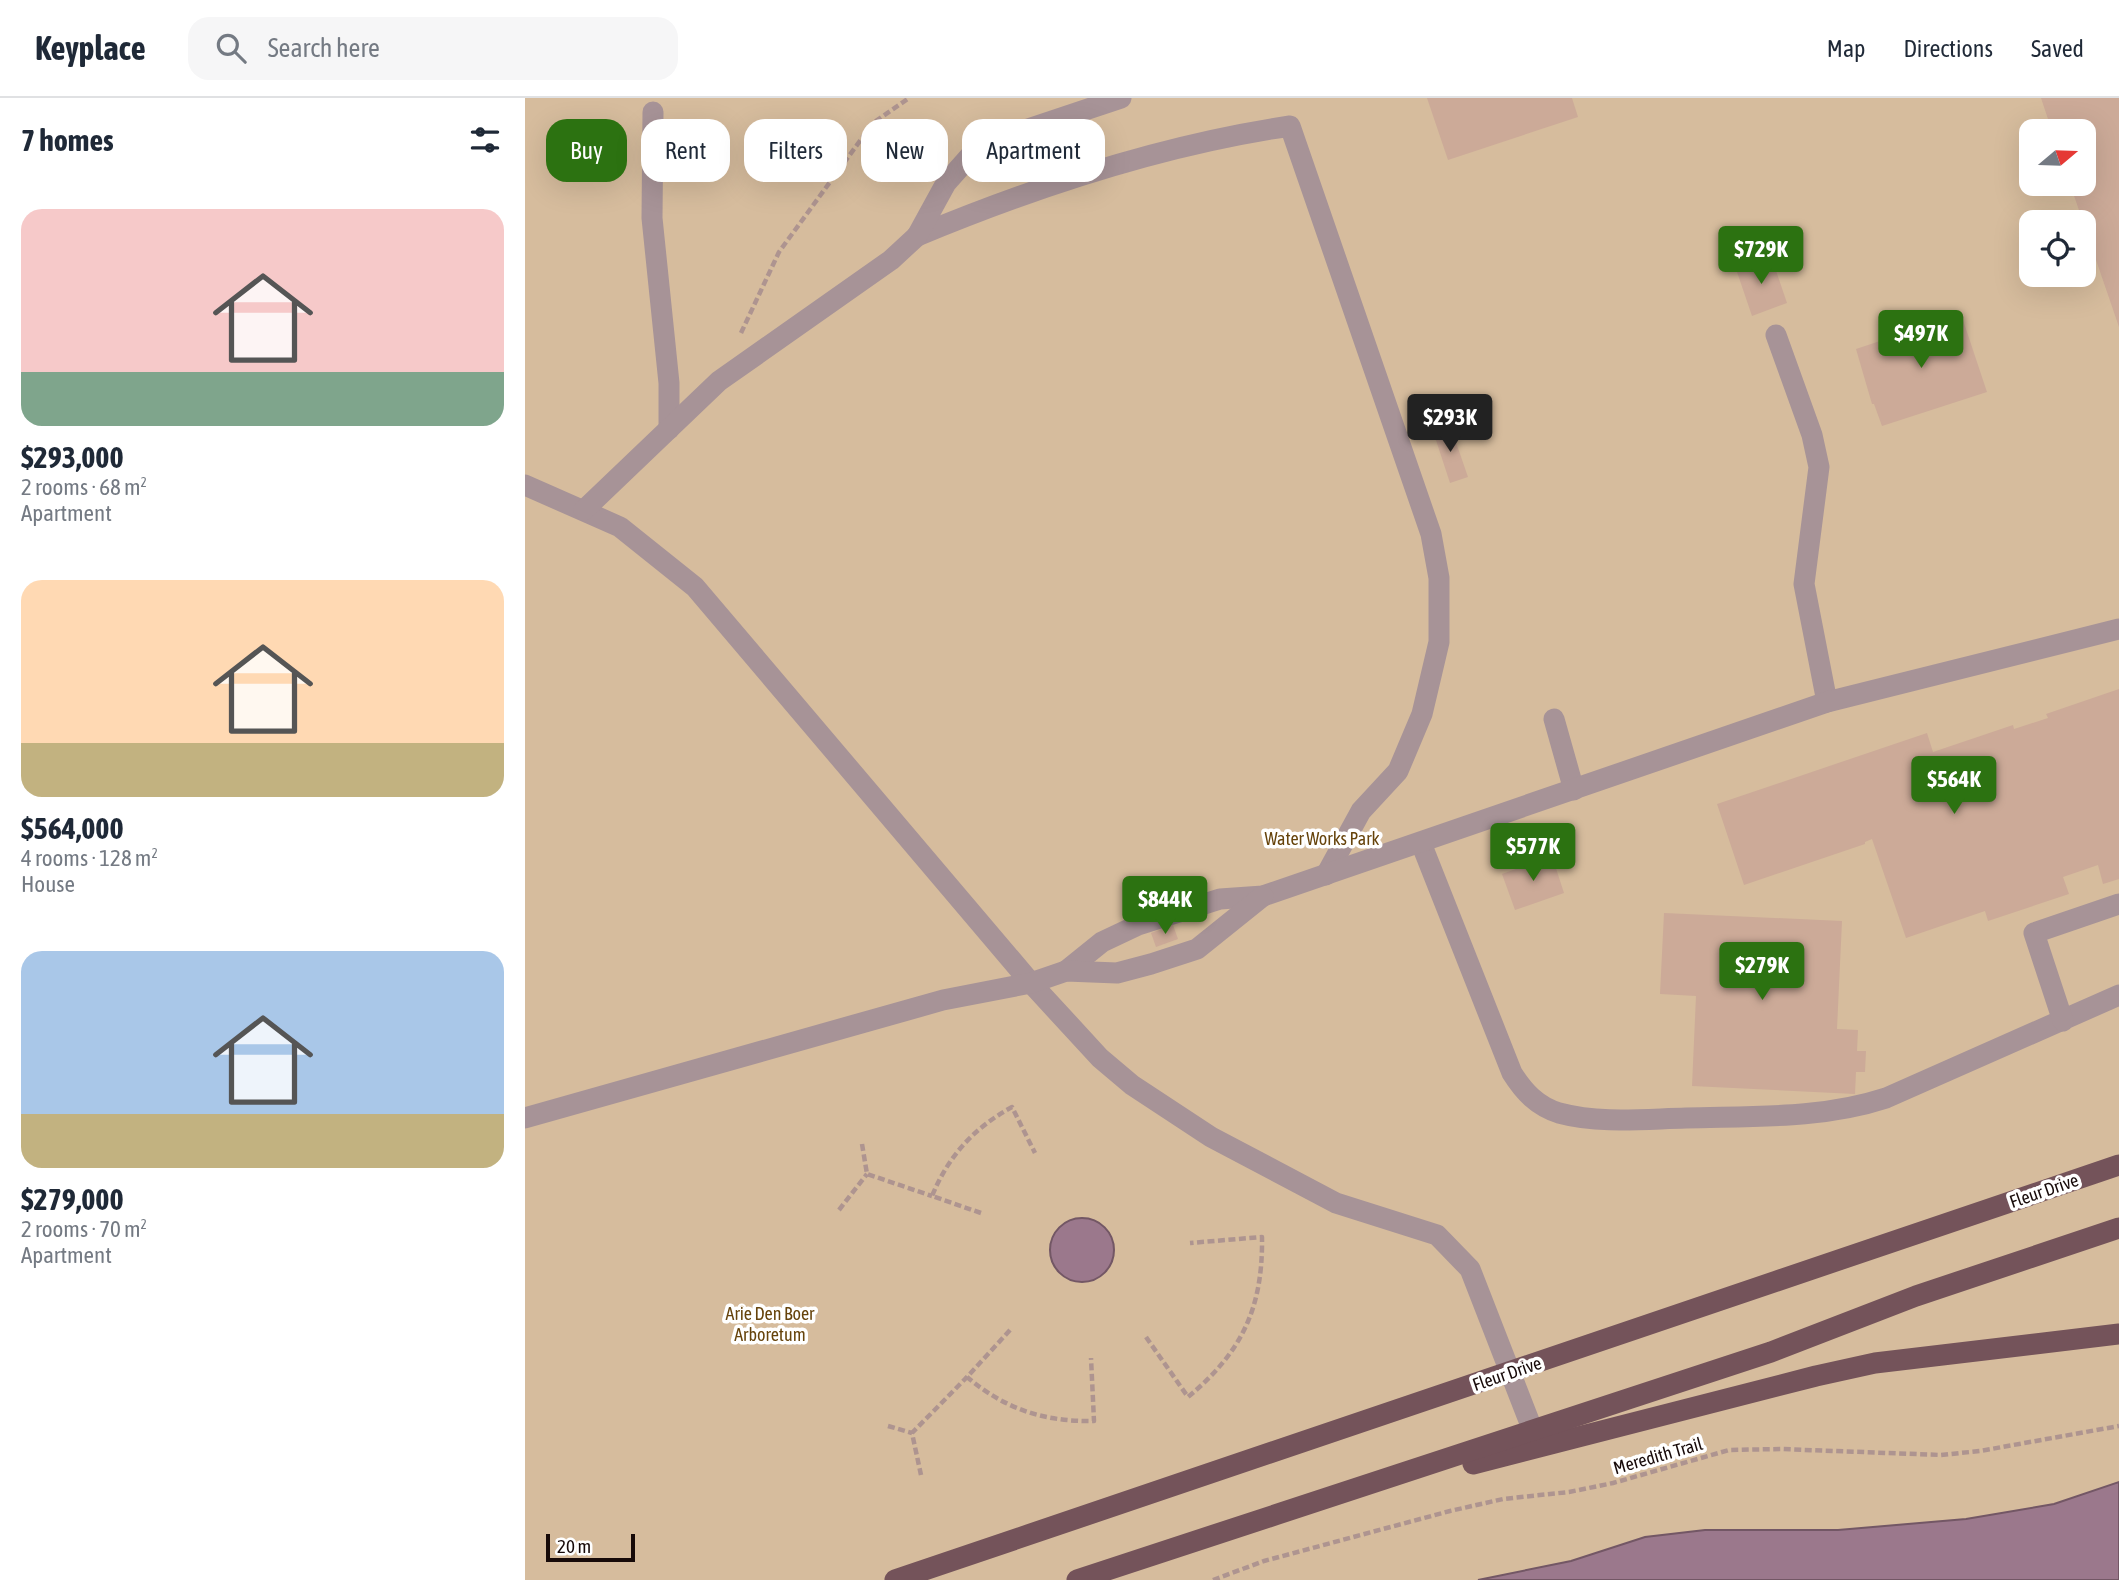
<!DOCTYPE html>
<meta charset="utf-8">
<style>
body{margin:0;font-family:"Asap Condensed",sans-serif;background:#f6f6f7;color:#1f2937;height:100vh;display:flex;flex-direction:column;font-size:26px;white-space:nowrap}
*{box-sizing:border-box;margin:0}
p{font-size:23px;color:#747a83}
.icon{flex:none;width:38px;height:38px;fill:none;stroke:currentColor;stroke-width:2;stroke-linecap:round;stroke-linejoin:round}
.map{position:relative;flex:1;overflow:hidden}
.panel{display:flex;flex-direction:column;background:#fff;width:525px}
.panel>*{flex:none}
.banner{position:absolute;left:21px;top:21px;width:665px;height:63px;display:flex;gap:14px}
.needle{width:46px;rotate:71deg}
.tools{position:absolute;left:1494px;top:21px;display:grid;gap:14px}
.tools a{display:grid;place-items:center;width:77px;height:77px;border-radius:14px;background:#fff;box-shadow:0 7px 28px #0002;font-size:35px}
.scale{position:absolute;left:21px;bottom:18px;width:89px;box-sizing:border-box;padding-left:7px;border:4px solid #170a09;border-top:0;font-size:19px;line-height:24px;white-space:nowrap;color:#170a09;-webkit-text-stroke:5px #fff;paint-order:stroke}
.price{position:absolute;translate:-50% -60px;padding:0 16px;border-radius:7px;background:#2c7211;color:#fff;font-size:23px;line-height:46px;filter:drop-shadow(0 2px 4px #0008)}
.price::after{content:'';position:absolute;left:50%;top:42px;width:21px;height:16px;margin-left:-10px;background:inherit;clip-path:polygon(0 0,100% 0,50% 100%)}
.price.active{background:#222;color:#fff}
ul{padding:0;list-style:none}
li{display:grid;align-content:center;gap:14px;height:371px;padding:0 21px}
li span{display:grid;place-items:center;height:217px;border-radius:21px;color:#555}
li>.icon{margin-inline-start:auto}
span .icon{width:126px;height:126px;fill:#fffc;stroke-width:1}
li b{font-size:30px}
h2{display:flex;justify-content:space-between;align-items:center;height:84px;padding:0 21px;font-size:30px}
.chip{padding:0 24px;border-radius:21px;background:#fff;box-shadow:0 7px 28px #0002;font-size:24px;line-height:63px}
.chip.active{background:#2c7211;color:#fff}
header{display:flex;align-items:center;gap:42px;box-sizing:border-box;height:98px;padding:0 35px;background:#fff;border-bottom:2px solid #e0e1e3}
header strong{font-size:33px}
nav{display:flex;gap:38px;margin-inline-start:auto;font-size:24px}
.search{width:490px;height:63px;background:#f6f6f7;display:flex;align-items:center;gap:18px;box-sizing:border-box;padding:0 24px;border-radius:21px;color:#747a83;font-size:26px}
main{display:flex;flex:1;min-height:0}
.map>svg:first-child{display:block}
.green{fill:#d6bc9d;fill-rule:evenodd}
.water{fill:#9b788c;stroke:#735765;stroke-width:2}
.building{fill:#ccaa98}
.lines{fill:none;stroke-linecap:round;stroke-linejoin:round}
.path{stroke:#ae9490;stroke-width:4.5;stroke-dasharray:7 3.5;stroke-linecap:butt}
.minor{stroke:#a79397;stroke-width:21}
.major{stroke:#74535a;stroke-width:21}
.labels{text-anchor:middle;stroke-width:7;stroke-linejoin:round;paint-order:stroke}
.park-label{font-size:18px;fill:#66430b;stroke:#fff}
.street-label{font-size:18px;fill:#170a09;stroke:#fff}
</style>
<header>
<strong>Keyplace</strong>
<div class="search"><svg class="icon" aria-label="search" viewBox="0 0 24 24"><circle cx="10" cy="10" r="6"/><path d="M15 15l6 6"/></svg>Search here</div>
<nav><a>Map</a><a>Directions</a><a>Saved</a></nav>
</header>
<main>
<section class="panel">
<h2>7 homes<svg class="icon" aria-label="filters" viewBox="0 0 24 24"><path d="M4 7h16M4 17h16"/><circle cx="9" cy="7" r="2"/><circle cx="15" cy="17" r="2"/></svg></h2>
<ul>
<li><span style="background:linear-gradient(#f6c9c9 75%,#7fa58c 0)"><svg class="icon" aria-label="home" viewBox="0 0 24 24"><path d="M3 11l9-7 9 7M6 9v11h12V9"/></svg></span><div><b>$293,000</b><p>2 rooms · 68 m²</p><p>Apartment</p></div></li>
<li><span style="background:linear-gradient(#ffd9b3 75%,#c2b280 0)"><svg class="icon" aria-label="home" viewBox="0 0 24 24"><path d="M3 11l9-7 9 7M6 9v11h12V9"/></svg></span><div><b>$564,000</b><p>4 rooms · 128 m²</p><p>House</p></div></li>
<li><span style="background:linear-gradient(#a9c7e8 75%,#c2b280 0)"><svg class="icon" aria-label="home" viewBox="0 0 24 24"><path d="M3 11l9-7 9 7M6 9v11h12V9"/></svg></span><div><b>$279,000</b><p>2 rooms · 70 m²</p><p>Apartment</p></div></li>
</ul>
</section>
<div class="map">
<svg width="1594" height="1482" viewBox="0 0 1594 1482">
<rect width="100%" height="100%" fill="#fad9d4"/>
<path class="green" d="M0 0H1594V1384L1529 1406 1441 1421 1313 1432H1180L1120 1439 1046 1463 953 1482H0ZM1507 33H1559V86H1507ZM1507 124H1559V177H1507Z"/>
<g class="water">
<circle cx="557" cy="1152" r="32"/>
<polygon points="1594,1384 1594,1482 953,1482 1046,1463 1120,1439 1180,1432 1313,1432 1441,1421 1529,1406"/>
</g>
<g class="building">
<polygon points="902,0 1047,0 1053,19 923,62"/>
<polygon points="1516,0 1594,0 1594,229 1545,86 1559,86 1559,33 1527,33"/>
<polygon points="1246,158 1262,205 1227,218 1211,171"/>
<polygon points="1436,216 1462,294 1357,328 1349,306 1347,306 1331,251"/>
<polygon points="925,327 943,379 925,385 908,333"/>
<polygon points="1594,591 1594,781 1578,786 1573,767 1538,779 1544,796 1463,823 1460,813 1381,840 1347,741 1340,744 1340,746 1219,787 1192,706 1402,635 1408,654 1488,627 1489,631 1523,620 1521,616"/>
<polygon points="1027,758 1039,795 990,812 977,776"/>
<polygon points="1139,815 1317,823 1312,931 1333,932 1332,953 1341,953 1340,974 1331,974 1330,996 1167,988 1171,898 1135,896"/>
<polygon points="648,827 653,841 631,849 626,835"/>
</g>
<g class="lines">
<g class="path">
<polyline points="216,235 254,154 348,25 384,0"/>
<polyline points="337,1046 342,1076 407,1098"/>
<polyline points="314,1112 342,1076"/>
<path d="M456 1115 407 1098C424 1057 449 1030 487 1009L510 1055"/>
<path d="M485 1232 442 1279C480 1311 519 1324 569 1323L566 1260"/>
<path d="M621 1239 663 1299C717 1254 738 1210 737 1139L665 1145"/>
<polyline points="363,1328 387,1335"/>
<polyline points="396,1377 387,1335 442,1279"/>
<polyline points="688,1482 739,1463 925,1413 978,1401 1044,1394 1088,1385 1204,1352 1256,1351 1416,1357 1455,1353 1594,1328"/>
</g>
<g class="minor">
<polyline points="128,14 127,120 144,285 144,331"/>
<path d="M392 138C512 88 636 47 765 28L906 436 914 480V544L897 616 873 673 836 713 801 777"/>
<polyline points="1251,237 1287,337 1294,369 1279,486 1302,604"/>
<polyline points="0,387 95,429 170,489 506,885 575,960 607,987 686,1039 811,1105 912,1137 945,1171 1008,1333"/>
<polyline points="59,412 194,283 366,162 392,138 421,85 445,58 470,42 596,0"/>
<polyline points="1029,621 1049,692"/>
<path d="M896 745 987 975C999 994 1012 1008 1034 1015 1075 1026 1119 1021 1161 1020 1229 1018 1297 1021 1361 1000L1594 897"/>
<polyline points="541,873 577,844 613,827 695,801 738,798 1302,604 1594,531"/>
<polyline points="1538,923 1509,835 1594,806"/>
<polyline points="0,1020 418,902 506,885 541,873 592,875 626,866 672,851 738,798"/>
</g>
<g class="major">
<polyline points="948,1366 1291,1278 1350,1265 1594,1236"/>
<polyline points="370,1482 1594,1067"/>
<polyline points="552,1482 1246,1254 1391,1198 1594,1130"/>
</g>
</g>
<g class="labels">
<g class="park-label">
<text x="797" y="747">Water Works Park</text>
<text x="245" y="1222">Arie Den Boer<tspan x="245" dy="21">Arboretum</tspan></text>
</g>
<g class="street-label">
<text transform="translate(1519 1093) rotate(-19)" y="6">Fleur Drive</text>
<text transform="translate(982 1276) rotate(-19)" y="6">Fleur Drive</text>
<text transform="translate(1133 1358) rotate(-16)" y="6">Meredith Trail</text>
</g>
</g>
</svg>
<div class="tools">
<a><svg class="needle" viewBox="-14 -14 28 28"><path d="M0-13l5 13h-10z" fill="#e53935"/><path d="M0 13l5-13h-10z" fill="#747a83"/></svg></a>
<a><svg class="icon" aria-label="locate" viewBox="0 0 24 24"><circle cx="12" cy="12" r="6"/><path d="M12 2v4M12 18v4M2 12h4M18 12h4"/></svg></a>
</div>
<div class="scale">20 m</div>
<b class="price" style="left:1236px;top:188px">$729K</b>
<b class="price" style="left:1396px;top:272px">$497K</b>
<b class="price active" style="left:925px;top:356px">$293K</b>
<b class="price" style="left:1429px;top:718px">$564K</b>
<b class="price" style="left:1008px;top:785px">$577K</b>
<b class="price" style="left:640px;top:838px">$844K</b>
<b class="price" style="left:1237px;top:904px">$279K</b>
<div class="banner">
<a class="chip active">Buy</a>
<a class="chip">Rent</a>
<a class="chip">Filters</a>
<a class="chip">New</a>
<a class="chip">Apartment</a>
</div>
</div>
</main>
